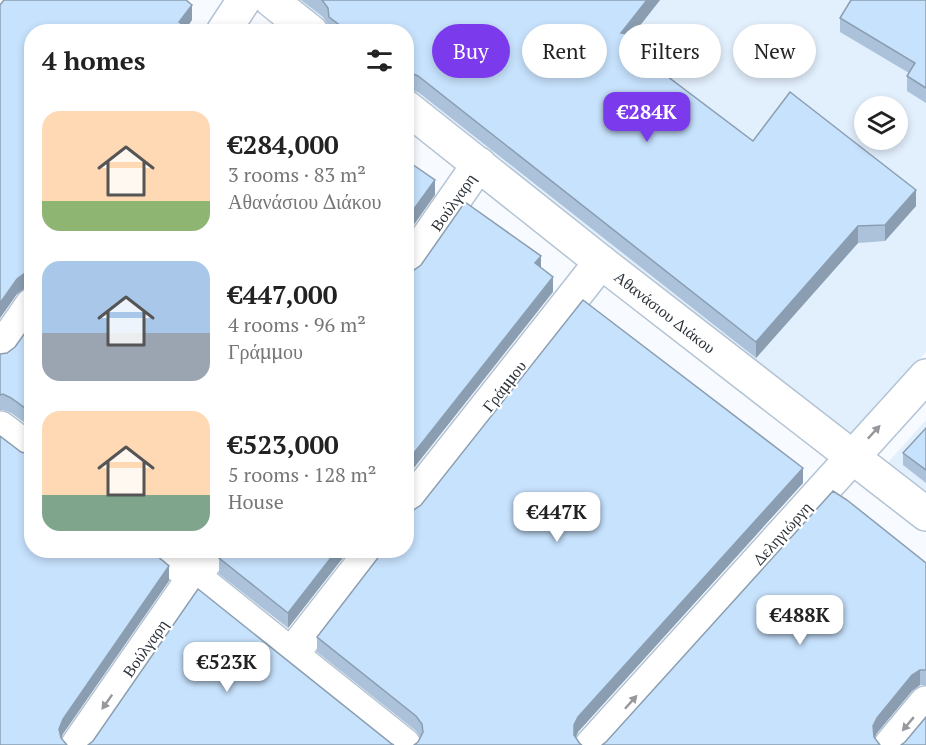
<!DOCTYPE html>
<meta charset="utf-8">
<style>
body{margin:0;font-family:"PT Serif",serif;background:#f2f2f2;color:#222;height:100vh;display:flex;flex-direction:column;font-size:22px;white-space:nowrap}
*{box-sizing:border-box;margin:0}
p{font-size:20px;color:#767676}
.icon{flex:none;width:33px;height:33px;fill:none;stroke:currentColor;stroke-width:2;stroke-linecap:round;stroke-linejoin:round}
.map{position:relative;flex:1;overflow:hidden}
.drawer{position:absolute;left:24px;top:24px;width:390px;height:534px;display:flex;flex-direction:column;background:#fff;border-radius:24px;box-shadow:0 3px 9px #0003}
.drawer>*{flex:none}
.top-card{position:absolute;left:432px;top:24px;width:404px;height:54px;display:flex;gap:12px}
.buttons{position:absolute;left:854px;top:96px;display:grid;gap:12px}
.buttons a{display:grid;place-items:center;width:54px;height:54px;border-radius:50%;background:#fff;box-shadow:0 3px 9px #0003;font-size:30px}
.price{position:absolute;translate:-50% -51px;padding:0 14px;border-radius:12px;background:#fff;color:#222;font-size:20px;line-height:39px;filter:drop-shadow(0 2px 3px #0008)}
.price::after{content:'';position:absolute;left:50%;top:36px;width:18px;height:14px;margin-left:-9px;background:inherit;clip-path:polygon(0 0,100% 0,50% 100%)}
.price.active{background:#7c3aed;color:#fff}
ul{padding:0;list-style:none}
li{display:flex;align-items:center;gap:18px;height:150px;padding:0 18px}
li span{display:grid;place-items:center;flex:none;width:168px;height:120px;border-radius:18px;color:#555}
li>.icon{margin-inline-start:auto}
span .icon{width:72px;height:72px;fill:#fffc;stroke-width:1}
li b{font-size:26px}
h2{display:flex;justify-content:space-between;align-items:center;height:72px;padding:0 18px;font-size:26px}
.tag{padding:0 21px;border-radius:27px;background:#fff;box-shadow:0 3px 9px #0003;font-size:21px;line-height:54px}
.tag.active{background:#7c3aed;color:#fff}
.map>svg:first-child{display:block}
.built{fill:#e2effc;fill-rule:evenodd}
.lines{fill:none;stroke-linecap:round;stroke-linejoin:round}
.minor-casing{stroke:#b3c3d3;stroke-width:36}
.minor{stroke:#fff;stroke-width:33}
.wall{fill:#abc2da}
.shaded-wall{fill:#8b9eb1}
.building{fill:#c7e2fd;stroke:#8b9eb1;stroke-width:1.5}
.oneway{fill:#96989c}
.labels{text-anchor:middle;stroke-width:4.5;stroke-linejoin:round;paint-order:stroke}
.street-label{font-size:16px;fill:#2c3239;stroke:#fff}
</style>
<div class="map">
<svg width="926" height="745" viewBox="0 0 926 745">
<rect width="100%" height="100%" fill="#f7fafe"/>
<g class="built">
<path d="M266 0H926V352L843 442 407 108 406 32 307 31ZM864 106H897V140H864Z"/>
<polygon points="926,420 926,501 883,468"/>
</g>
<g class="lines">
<g class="minor-casing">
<g id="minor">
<polyline points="271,0 311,32"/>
<polyline points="223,32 244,0"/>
<polyline points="406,107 601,262 926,514"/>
<polyline points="406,269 479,164"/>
<polyline points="0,351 32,305"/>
<polyline points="0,428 32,452"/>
<polyline points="406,509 601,262"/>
<polyline points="160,550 404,745"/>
<polyline points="291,655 373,550"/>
<polyline points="78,745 213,550"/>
<polyline points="592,745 926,376"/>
<polyline points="891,745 926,703"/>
</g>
</g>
<use href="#minor" class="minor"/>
</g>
<g class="wall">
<polygon points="301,0 660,0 632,35 685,61 671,79 753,141 916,206 885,241 858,243 756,358 418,92 409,89 406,89 406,32 329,32 328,25 323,17"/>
<polygon points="926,0 926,103 907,91 907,76 909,73 840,32 840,18"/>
<polygon points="0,5 192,20 32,32 32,287 25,288 17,294 0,318"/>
<polygon points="32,323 32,428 11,413 3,410 0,410 0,354 7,353 15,347"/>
<polygon points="926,428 926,483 903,465 903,453"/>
<polygon points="803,483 578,732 576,737 580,744 418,742 420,737 416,731 317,652 317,637"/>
<polygon points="224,550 349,550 288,628 219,574 219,558"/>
<polygon points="926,563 926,685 920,685 912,691 877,733 602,745"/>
</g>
<g class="shaded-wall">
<polygon points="647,0 660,0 621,50 621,33"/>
<polygon points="192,5 192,20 184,32 179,22"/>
<polygon points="685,44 685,61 663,89 663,73"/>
<polygon points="435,180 435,195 406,236 406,220"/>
<polygon points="916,190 916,206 885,241 885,225"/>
<polygon points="858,226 858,243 756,358 756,342"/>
<polygon points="541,256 541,271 535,263"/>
<polygon points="25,273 25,288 17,294 0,318 0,303 17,279"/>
<polygon points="553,277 553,292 406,478 406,463"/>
<polygon points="803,468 803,483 578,732 574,741 574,725 578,717"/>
<polygon points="337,550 349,550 288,628 288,613"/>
<polygon points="169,566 169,581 63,734 59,744 59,729 63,719"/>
<polygon points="920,670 920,685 912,691 877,733 873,741 873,726 877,718 912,675"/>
</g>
<g class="building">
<polygon points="4,0 186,0 192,5 179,22 193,31 32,32 32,272 25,273 17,279 0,303 0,5"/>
<polygon points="322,0 647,0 621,33 685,44 663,73 753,141 790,92 916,190 885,225 858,226 756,342 418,76 409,72 406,72 406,32 349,32 329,17 328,8"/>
<polygon points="851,0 926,0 926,88 907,76 915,63 840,18"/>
<polygon points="409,162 435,180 406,220 406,165"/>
<polygon points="465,202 541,256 535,263 553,277 406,463 406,272 414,270 421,265"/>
<polygon points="583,300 803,468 578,717 574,725 574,735 580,744 582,745 414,745 418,742 423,732 422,724 416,716 317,637 384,550 406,550 406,512 412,511 421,505"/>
<polygon points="32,323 32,413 11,398 3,394 0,395 0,354 7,353 15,347"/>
<polygon points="926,428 926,470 903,453"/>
<polygon points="0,436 21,452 32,455 32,550 150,550 169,566 63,719 59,729 61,738 67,745 0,745"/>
<polygon points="833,491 847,500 926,563 926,670 920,670 912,675 877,718 873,726 874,737 880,745 602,745 606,742"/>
<polygon points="224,550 337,550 288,613 219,558"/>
<polygon points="198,589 392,744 394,745 88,745 93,741"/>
<polygon points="926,717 926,745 901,745 905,742"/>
</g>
<defs><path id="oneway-solid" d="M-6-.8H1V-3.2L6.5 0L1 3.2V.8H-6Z" transform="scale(1.5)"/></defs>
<g class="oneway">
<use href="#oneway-solid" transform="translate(874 432) rotate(-47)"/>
<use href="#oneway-solid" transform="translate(107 702) rotate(125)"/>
<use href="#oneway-solid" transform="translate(631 702) rotate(-48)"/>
<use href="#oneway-solid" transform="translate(908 724) rotate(130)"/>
</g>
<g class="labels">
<g class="street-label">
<text transform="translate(453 202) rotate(-55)" y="6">Βούλγαρη</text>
<text transform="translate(665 312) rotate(38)" y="6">Αθανάσιου Διάκου</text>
<text transform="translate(504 386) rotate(-52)" y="6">Γράμμου</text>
<text transform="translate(782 533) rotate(-48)" y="6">Δεληγιώργη</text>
<text transform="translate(145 648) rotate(-55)" y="6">Βούλγαρη</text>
</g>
</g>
</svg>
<div class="buttons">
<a><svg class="icon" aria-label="layers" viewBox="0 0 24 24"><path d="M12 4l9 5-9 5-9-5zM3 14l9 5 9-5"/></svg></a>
</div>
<b class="price active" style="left:647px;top:143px">€284K</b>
<b class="price" style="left:557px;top:543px">€447K</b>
<b class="price" style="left:800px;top:646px">€488K</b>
<b class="price" style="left:227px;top:693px">€523K</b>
<div class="top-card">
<a class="tag active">Buy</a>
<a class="tag">Rent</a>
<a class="tag">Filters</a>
<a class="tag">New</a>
</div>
<section class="drawer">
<h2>4 homes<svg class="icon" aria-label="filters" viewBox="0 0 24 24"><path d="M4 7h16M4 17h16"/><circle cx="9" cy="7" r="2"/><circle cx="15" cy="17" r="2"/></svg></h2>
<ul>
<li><span style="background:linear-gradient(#ffd9b3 75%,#8fb573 0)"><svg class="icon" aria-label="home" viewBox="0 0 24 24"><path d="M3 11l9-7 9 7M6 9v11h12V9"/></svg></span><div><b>€284,000</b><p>3 rooms · 83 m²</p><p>Αθανάσιου Διάκου</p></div></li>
<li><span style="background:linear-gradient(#a9c7e8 60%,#9aa5b1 0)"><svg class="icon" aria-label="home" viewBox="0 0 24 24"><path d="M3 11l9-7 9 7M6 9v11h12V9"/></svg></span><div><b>€447,000</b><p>4 rooms · 96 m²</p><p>Γράμμου</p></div></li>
<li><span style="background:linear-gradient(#ffd9b3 70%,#7fa58c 0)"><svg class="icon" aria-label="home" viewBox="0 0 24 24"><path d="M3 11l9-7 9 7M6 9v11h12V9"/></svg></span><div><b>€523,000</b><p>5 rooms · 128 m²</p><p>House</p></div></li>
</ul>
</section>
</div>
